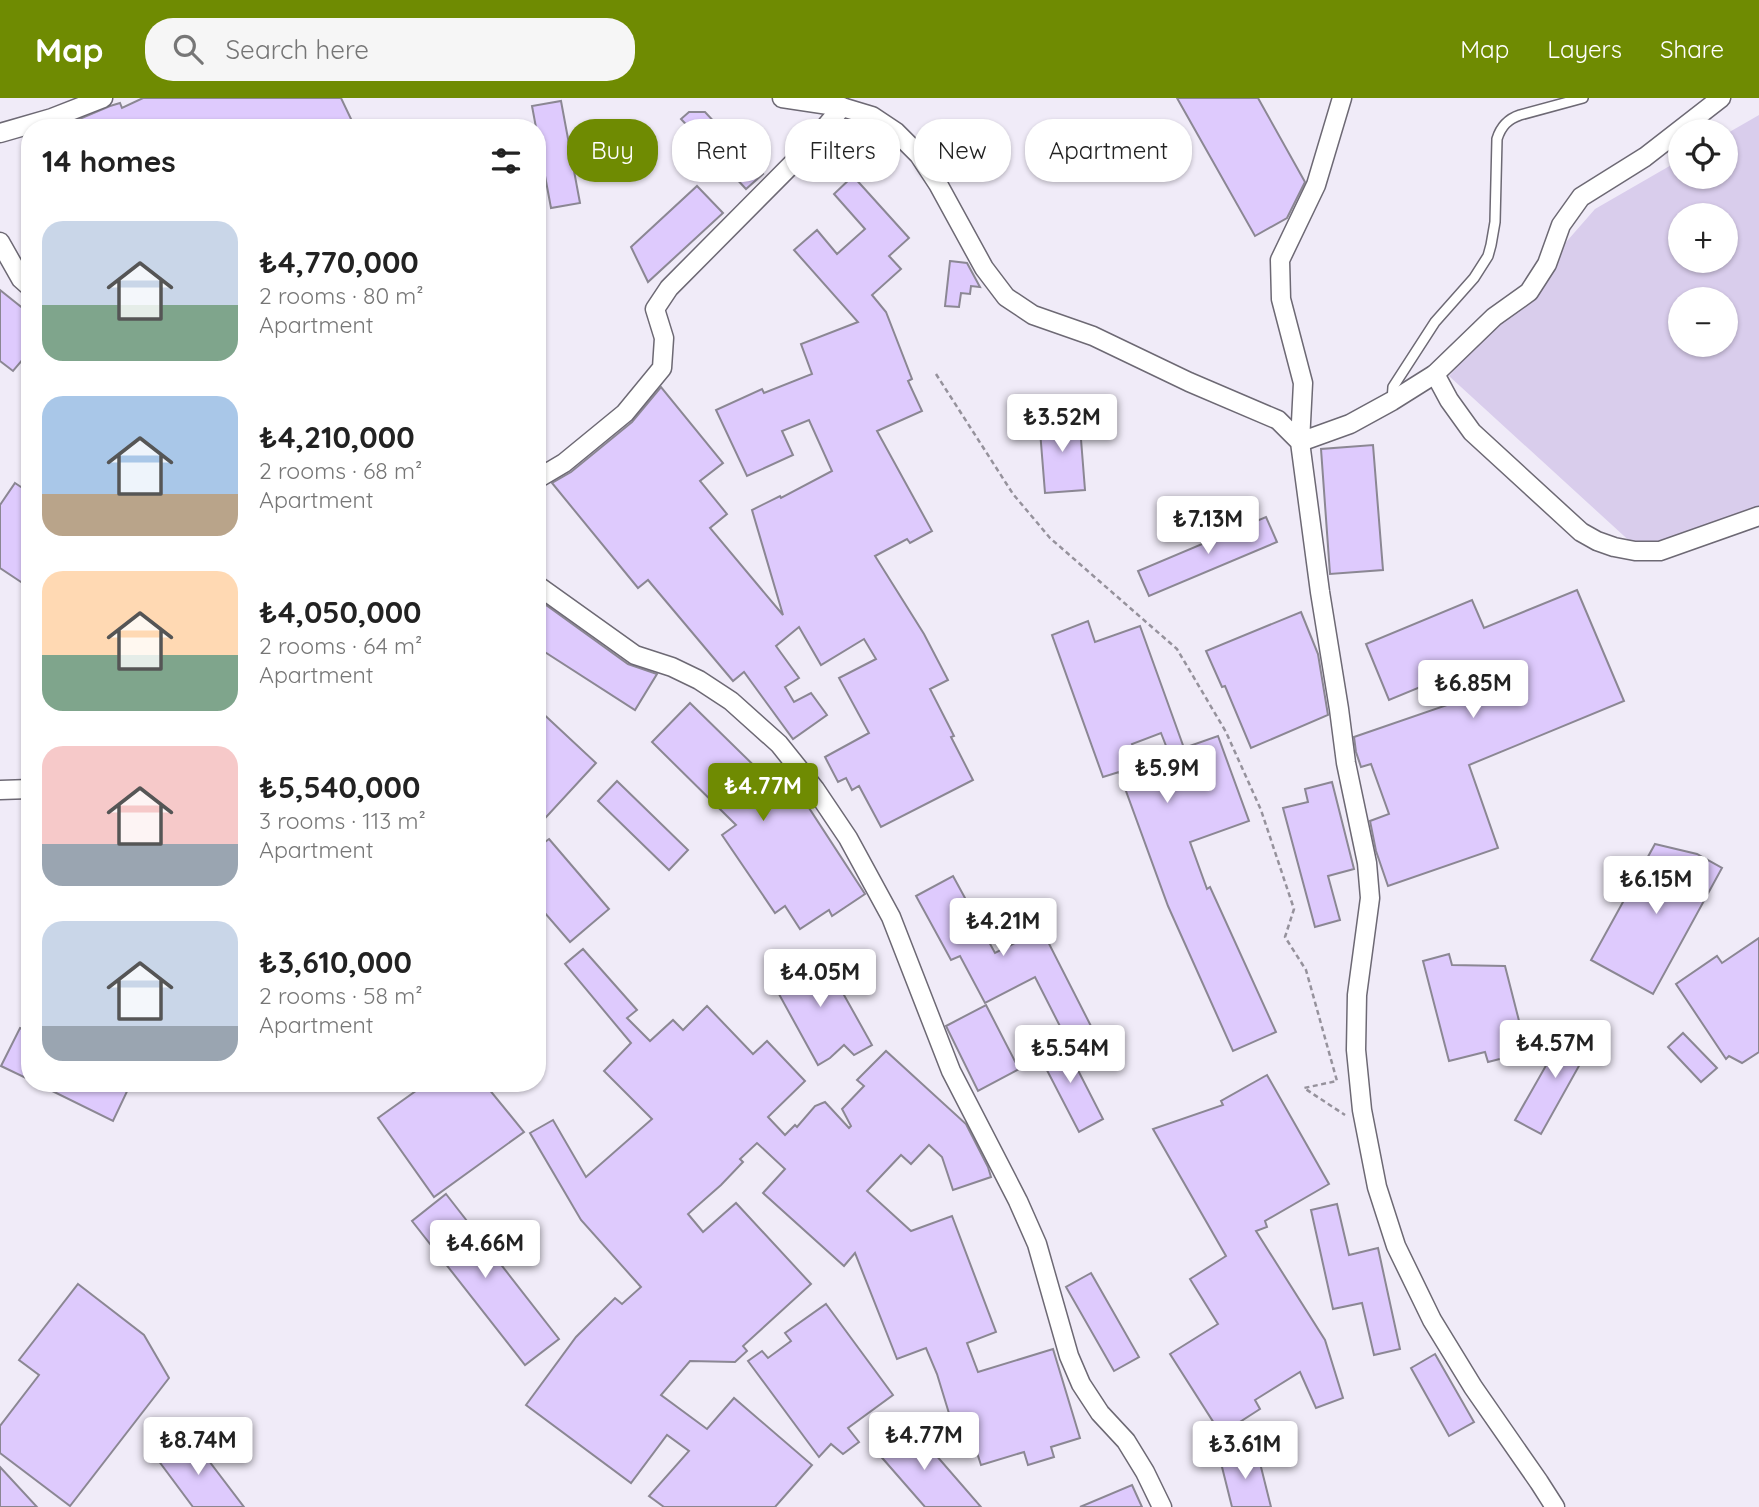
<!DOCTYPE html>
<meta charset="utf-8">
<style>
body{margin:0;font-family:Quicksand,sans-serif;background:#f6f6f6;color:#222;height:100vh;display:flex;flex-direction:column;font-size:26px;white-space:nowrap}
*{box-sizing:border-box;margin:0}
p{font-size:23px;color:#767676}
.icon{flex:none;width:38px;height:38px;fill:none;stroke:currentColor;stroke-width:2;stroke-linecap:round;stroke-linejoin:round}
.map{position:relative;flex:1;overflow:hidden}
.side{position:absolute;left:21px;top:21px;width:525px;height:973px;display:flex;flex-direction:column;background:#fff;border-radius:28px;box-shadow:0 2px 5px #0004}
.side>*{flex:none}
.top-card{position:absolute;left:567px;top:21px;width:665px;height:63px;display:flex;gap:14px}
.controls{position:absolute;left:1668px;top:21px;display:grid;gap:14px}
.controls a{display:grid;place-items:center;width:70px;height:70px;border-radius:50%;background:#fff;box-shadow:0 2px 5px #0004;font-size:35px}
.price{position:absolute;translate:-50% -60px;padding:0 16px;border-radius:7px;background:#fff;color:#222;font-size:23px;line-height:46px;filter:drop-shadow(0 2px 4px #0008)}
.price::after{content:'';position:absolute;left:50%;top:42px;width:21px;height:16px;margin-left:-10px;background:inherit;clip-path:polygon(0 0,100% 0,50% 100%)}
.price.selected{background:#6f8b02;color:#fff}
ul{padding:0;list-style:none}
li{display:flex;align-items:center;gap:21px;height:175px;padding:0 21px}
li span{display:grid;place-items:center;flex:none;width:196px;height:140px;border-radius:21px;color:#555}
li>.icon{margin-inline-start:auto}
span .icon{width:84px;height:84px;fill:#fffc;stroke-width:1}
li b{font-size:30px}
h2{display:flex;justify-content:space-between;align-items:center;height:84px;padding:0 21px;font-size:30px}
.chip{padding:0 24px;border-radius:28px;background:#fff;box-shadow:0 2px 5px #0004;font-size:24px;line-height:63px}
.chip.selected{background:#6f8b02;color:#fff}
header{display:flex;align-items:center;gap:42px;box-sizing:border-box;height:98px;padding:0 35px;background:#6f8b02;color:#fff}
header strong{font-size:33px}
nav{display:flex;gap:38px;margin-inline-start:auto;font-size:24px}
.search{width:490px;height:63px;background:#f6f6f6;display:flex;align-items:center;gap:18px;box-sizing:border-box;padding:0 24px;border-radius:28px;color:#767676;font-size:26px}
.map>svg:first-child{display:block}
.green{fill:#d9cdec;fill-rule:evenodd}
.building{fill:#decafd;stroke:#8b8793;stroke-width:2;fill-rule:evenodd}
.lines{fill:none;stroke-linecap:round;stroke-linejoin:round}
.lane-casing{stroke:#6d6974;stroke-width:12}
.street-casing{stroke:#6d6974;stroke-width:21}
.path{stroke:#96929c;stroke-width:2.5;stroke-dasharray:5 3.5;stroke-linecap:butt}
.lane{stroke:#fff;stroke-width:9}
.street{stroke:#fff;stroke-width:18}
</style>
<header>
<strong>Map</strong>
<div class="search"><svg class="icon" aria-label="search" viewBox="0 0 24 24"><circle cx="10" cy="10" r="6"/><path d="M15 15l6 6"/></svg>Search here</div>
<nav><a>Map</a><a>Layers</a><a>Share</a></nav>
</header>
<div class="map">
<svg width="1759" height="1409" viewBox="0 0 1759 1409">
<rect width="100%" height="100%" fill="#f0ebf8"/>
<path class="green" d="M1759 17V425L1635 448 1449 278 1595 111 1680 62V79H1726V36ZM1680 117H1726V163H1680ZM1680 201H1726V247H1680Z"/>
<g class="building">
<polygon points="143,0 341,0 352,23 338,30 58,30 110,8 120,5 122,10"/>
<polygon points="1177,0 1258,0 1305,84 1287,120 1255,138"/>
<polygon points="561,3 580,105 551,110 532,8"/>
<polygon points="689,14 705,14 763,76 746,91 681,21"/>
<polygon points="853,78 909,140 889,158 901,171 872,197 886,214 912,281 908,283 922,313 877,333 932,433 910,445 907,441 875,458 924,536 948,582 930,591 954,638 951,639 973,682 881,729 859,688 852,692 846,680 838,684 825,659 869,635 839,580 876,561 864,541 821,567 799,529 776,548 799,580 785,589 794,604 811,595 827,617 793,641 744,574 733,583 648,482 638,490 552,385 571,374 632,324 661,289 723,365 700,383 727,416 710,430 783,517 752,412 780,398 781,400 832,373 809,322 782,333 793,357 747,378 716,312 762,291 764,295 812,276 801,246 858,224 794,152 817,132 837,156 865,131 834,96"/>
<polygon points="697,88 723,115 648,184 631,149"/>
<polygon points="950,163 967,165 980,189 971,188 970,196 961,195 959,209 945,208"/>
<polygon points="0,192 30,216 30,253 13,273 0,263"/>
<polygon points="1079,316 1085,392 1045,395 1039,320"/>
<polygon points="1373,347 1383,472 1330,476 1321,351"/>
<polygon points="15,385 30,395 30,490 0,470 0,407"/>
<polygon points="1266,419 1277,444 1149,498 1138,473"/>
<polygon points="1577,492 1624,603 1469,667 1498,750 1388,788 1376,753 1370,723 1389,716 1371,666 1361,669 1356,654 1354,639 1453,605 1442,580 1389,602 1366,546 1472,502 1484,530"/>
<polygon points="546,507 628,566 657,576 635,612 537,549 537,521"/>
<polygon points="1301,514 1318,556 1328,617 1251,650 1225,588 1222,589 1206,553"/>
<path d="M1088 523 1095 544 1140 528 1184 650 1218 638 1249 723 1190 744 1207 791 1210 789 1276 934 1233 953 1168 808 1119 674 1103 679 1052 537ZM1161 635 1177 676 1147 687 1132 646Z"/>
<polygon points="690,605 782,695 794,687 865,796 832,818 829,812 800,831 785,808 775,815 722,737 736,727 652,644"/>
<polygon points="537,610 596,665 537,729"/>
<polygon points="617,683 688,752 669,772 598,703"/>
<polygon points="1332,684 1354,771 1328,778 1340,822 1315,829 1283,710 1308,704 1305,691"/>
<polygon points="549,741 609,811 570,844 537,806 537,750"/>
<polygon points="1655,746 1697,756 1722,770 1653,896 1591,862"/>
<polygon points="953,778 995,855 1017,844 1015,841 1040,828 1094,934 1069,946 1035,879 985,905 960,858 951,862 916,798"/>
<polygon points="1759,840 1759,954 1742,965 1729,958 1726,961 1676,886 1717,858 1722,865"/>
<polygon points="583,851 637,912 627,920 650,943 673,922 683,932 707,908 753,956 767,943 805,983 768,1019 785,1037 795,1027 797,1029 815,1008 825,1004 849,1030 851,1028 842,1011 864,988 857,982 886,953 966,1026 988,1069 991,1079 953,1092 942,1059 929,1047 911,1066 901,1057 867,1093 911,1133 952,1118 996,1234 967,1245 978,1274 1053,1251 1080,1340 1051,1349 1054,1359 1028,1367 1024,1354 981,1367 969,1330 955,1335 937,1276 926,1250 897,1261 855,1155 844,1168 763,1095 785,1071 757,1045 740,1061 743,1064 721,1087 688,1116 703,1134 736,1105 811,1186 743,1248 747,1253 735,1264 690,1263 661,1297 707,1331 734,1300 812,1367 775,1409 664,1409 649,1398 689,1353 667,1337 631,1385 526,1307 576,1239 615,1200 622,1206 641,1189 581,1122 530,1035 553,1022 586,1079 652,1021 604,973 631,945 565,866"/>
<polygon points="821,856 872,947 854,957 844,947 830,960 818,967 769,878 793,865 795,870"/>
<polygon points="1449,856 1452,867 1505,868 1527,954 1488,964 1485,954 1449,963 1423,863"/>
<polygon points="986,907 1019,971 978,993 946,928"/>
<polygon points="1569,927 1594,941 1541,1036 1515,1022"/>
<polygon points="20,930 30,935 30,982 1,968"/>
<polygon points="1683,935 1717,970 1701,984 1668,949"/>
<polygon points="1062,941 1103,1021 1079,1034 1037,953"/>
<polygon points="1267,977 1329,1086 1265,1123 1267,1129 1256,1133 1325,1242 1343,1300 1316,1310 1300,1274 1255,1302 1260,1311 1221,1336 1170,1256 1218,1226 1190,1181 1226,1158 1153,1031 1223,1007 1221,1003"/>
<polygon points="36,985 131,985 113,1023"/>
<polygon points="427,985 484,985 524,1034 434,1099 378,1020"/>
<polygon points="446,1096 559,1241 525,1267 412,1123"/>
<polygon points="1337,1106 1349,1157 1378,1150 1400,1251 1374,1257 1362,1205 1333,1211 1311,1112"/>
<polygon points="1091,1175 1139,1259 1114,1273 1066,1189"/>
<polygon points="78,1186 144,1237 169,1280 70,1408 0,1355 0,1328 39,1277 19,1262"/>
<polygon points="826,1206 893,1297 848,1330 859,1344 843,1356 831,1346 819,1359 748,1263 762,1253 768,1260 791,1243 785,1235"/>
<polygon points="1435,1256 1474,1324 1449,1338 1411,1270"/>
<polygon points="909,1326 981,1409 925,1409 877,1354"/>
<polygon points="190,1338 244,1409 193,1409 158,1362"/>
<polygon points="1257,1353 1271,1409 1232,1409 1220,1361"/>
<polygon points="0,1369 37,1409 0,1409"/>
<polygon points="1132,1387 1142,1409 1080,1409"/>
</g>
<g class="lines">
<g class="lane-casing">
<path id="lane" d="M1392 303 1393 289 1435 224 1474 180 1488 158 1491 147 1495 124 1497 41C1501 28 1508 21 1520 17L1583 0"/>
</g>
<g class="street-casing">
<g id="street">
<polyline points="782,0 842,9 872,18 896,34 919,57 938,86 984,170 1006,199 1033,217 1093,238 1189,284 1278,322 1300,344 1320,494 1339,611 1346,665 1367,765 1370,800 1357,897 1356,952 1362,1012 1377,1089 1396,1148 1432,1222 1473,1289 1539,1384 1555,1409"/>
<polyline points="1342,0 1316,87 1280,162 1281,201 1303,285 1300,344 1350,326 1392,303 1435,276 1494,219 1529,194 1547,166 1561,127 1581,99 1645,59 1721,0"/>
<polyline points="0,35 52,20 103,0"/>
<polyline points="0,144 21,181 30,189"/>
<polyline points="1435,276 1449,302 1472,334 1581,434 1597,443 1614,449 1635,453 1660,453 1759,418"/>
<polyline points="537,381 564,365 625,315 662,270 664,240 655,211 669,190 806,52 842,9"/>
<polyline points="537,487 635,557 672,569 699,582 731,603 779,646 815,691 848,740 891,819 951,973 1018,1103 1037,1146 1069,1258 1081,1286 1100,1315 1126,1343 1145,1374 1162,1409"/>
<polyline points="0,692 30,691"/>
</g>
</g>
<polyline class="path" points="936,276 1013,396 1050,440 1177,551 1226,634 1261,712 1294,811 1285,839 1306,872 1337,983 1304,990 1345,1017"/>
<use href="#lane" class="lane"/>
<use href="#street" class="street"/>
</g>
</svg>
<div class="controls">
<a><svg class="icon" aria-label="locate" viewBox="0 0 24 24"><circle cx="12" cy="12" r="6"/><path d="M12 2v4M12 18v4M2 12h4M18 12h4"/></svg></a>
<a>+</a>
<a>−</a>
</div>
<b class="price" style="left:1062px;top:356px">₺3.52M</b>
<b class="price" style="left:1208px;top:458px">₺7.13M</b>
<b class="price" style="left:1473px;top:622px">₺6.85M</b>
<b class="price" style="left:1167px;top:707px">₺5.9M</b>
<b class="price selected" style="left:763px;top:725px">₺4.77M</b>
<b class="price" style="left:1656px;top:818px">₺6.15M</b>
<b class="price" style="left:1003px;top:860px">₺4.21M</b>
<b class="price" style="left:820px;top:911px">₺4.05M</b>
<b class="price" style="left:1555px;top:982px">₺4.57M</b>
<b class="price" style="left:1070px;top:987px">₺5.54M</b>
<b class="price" style="left:485px;top:1182px">₺4.66M</b>
<b class="price" style="left:924px;top:1374px">₺4.77M</b>
<b class="price" style="left:198px;top:1379px">₺8.74M</b>
<b class="price" style="left:1245px;top:1383px">₺3.61M</b>
<div class="top-card">
<a class="chip selected">Buy</a>
<a class="chip">Rent</a>
<a class="chip">Filters</a>
<a class="chip">New</a>
<a class="chip">Apartment</a>
</div>
<section class="side">
<h2>14 homes<svg class="icon" aria-label="filters" viewBox="0 0 24 24"><path d="M4 7h16M4 17h16"/><circle cx="9" cy="7" r="2"/><circle cx="15" cy="17" r="2"/></svg></h2>
<ul>
<li><span style="background:linear-gradient(#c9d6e8 60%,#7fa58c 0)"><svg class="icon" aria-label="home" viewBox="0 0 24 24"><path d="M3 11l9-7 9 7M6 9v11h12V9"/></svg></span><div><b>₺4,770,000</b><p>2 rooms · 80 m²</p><p>Apartment</p></div></li>
<li><span style="background:linear-gradient(#a9c7e8 70%,#b9a48a 0)"><svg class="icon" aria-label="home" viewBox="0 0 24 24"><path d="M3 11l9-7 9 7M6 9v11h12V9"/></svg></span><div><b>₺4,210,000</b><p>2 rooms · 68 m²</p><p>Apartment</p></div></li>
<li><span style="background:linear-gradient(#ffd9b3 60%,#7fa58c 0)"><svg class="icon" aria-label="home" viewBox="0 0 24 24"><path d="M3 11l9-7 9 7M6 9v11h12V9"/></svg></span><div><b>₺4,050,000</b><p>2 rooms · 64 m²</p><p>Apartment</p></div></li>
<li><span style="background:linear-gradient(#f6c9c9 70%,#9aa5b1 0)"><svg class="icon" aria-label="home" viewBox="0 0 24 24"><path d="M3 11l9-7 9 7M6 9v11h12V9"/></svg></span><div><b>₺5,540,000</b><p>3 rooms · 113 m²</p><p>Apartment</p></div></li>
<li><span style="background:linear-gradient(#c9d6e8 75%,#9aa5b1 0)"><svg class="icon" aria-label="home" viewBox="0 0 24 24"><path d="M3 11l9-7 9 7M6 9v11h12V9"/></svg></span><div><b>₺3,610,000</b><p>2 rooms · 58 m²</p><p>Apartment</p></div></li>
</ul>
</section>
</div>
